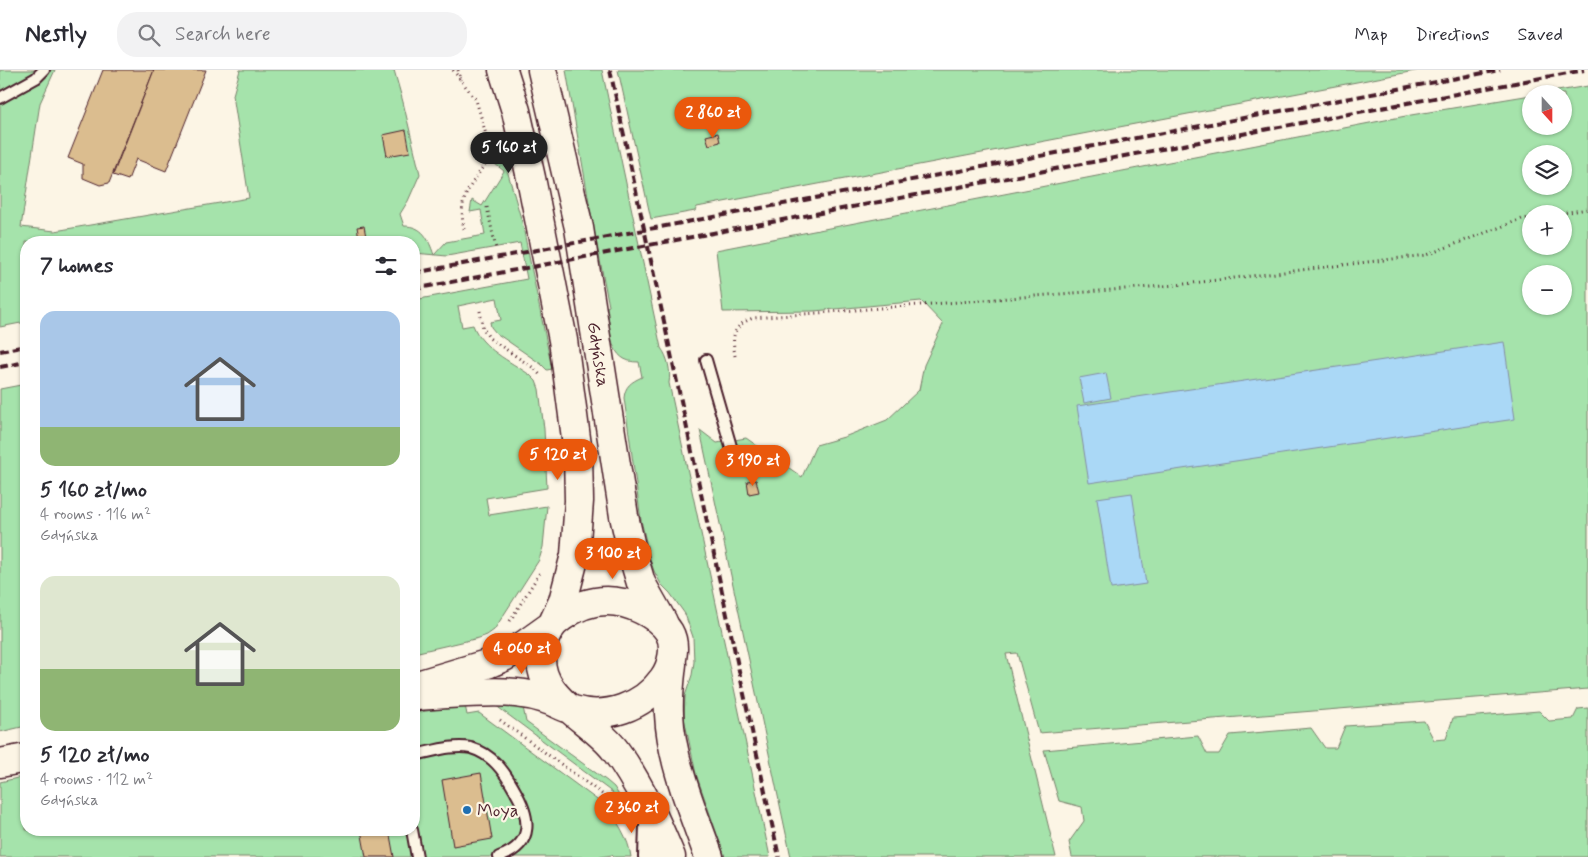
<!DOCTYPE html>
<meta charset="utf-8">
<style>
body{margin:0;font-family:Mynerve,sans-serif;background:#f2f2f3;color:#2b2b33;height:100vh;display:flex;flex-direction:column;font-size:19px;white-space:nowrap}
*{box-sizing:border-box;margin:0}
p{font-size:16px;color:#7c7c81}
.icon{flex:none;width:28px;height:28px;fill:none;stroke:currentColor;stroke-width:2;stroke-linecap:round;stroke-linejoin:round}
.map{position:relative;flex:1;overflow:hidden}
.sheet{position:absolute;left:20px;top:166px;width:400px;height:600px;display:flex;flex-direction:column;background:#fff;border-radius:20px;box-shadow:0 1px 4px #0004}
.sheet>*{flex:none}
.needle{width:32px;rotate:159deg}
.buttons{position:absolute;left:1522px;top:15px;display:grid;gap:10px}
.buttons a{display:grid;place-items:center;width:50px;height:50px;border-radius:50%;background:#fff;box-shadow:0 1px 4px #0004;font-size:25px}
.price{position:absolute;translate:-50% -42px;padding:0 11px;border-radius:18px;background:#ea580c;color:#fff;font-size:16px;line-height:32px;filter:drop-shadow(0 1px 2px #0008)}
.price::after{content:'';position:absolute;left:50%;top:30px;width:15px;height:11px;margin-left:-8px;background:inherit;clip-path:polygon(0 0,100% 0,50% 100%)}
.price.active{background:#222;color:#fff}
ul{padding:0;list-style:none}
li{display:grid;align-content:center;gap:10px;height:265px;padding:0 20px}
li span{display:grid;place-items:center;height:155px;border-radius:15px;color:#555}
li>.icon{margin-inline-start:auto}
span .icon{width:90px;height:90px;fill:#fffc;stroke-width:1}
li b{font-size:21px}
h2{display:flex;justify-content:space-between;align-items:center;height:60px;padding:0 20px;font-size:21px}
header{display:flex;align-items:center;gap:30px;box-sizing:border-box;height:70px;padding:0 25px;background:#fff;border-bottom:1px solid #e1e1e2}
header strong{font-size:24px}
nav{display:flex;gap:28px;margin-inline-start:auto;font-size:18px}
.search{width:350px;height:45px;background:#f2f2f3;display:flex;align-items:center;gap:12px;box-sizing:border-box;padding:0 18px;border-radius:20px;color:#7c7c81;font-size:19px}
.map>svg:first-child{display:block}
.green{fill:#a5e3ab;stroke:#78816b;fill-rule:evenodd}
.water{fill:#aad8f6;stroke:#848ea5}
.building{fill:#dbbd8f;stroke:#4a1f2b}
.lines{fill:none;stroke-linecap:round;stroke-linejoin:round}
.lane-casing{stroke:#4a1f2b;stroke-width:14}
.street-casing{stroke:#4a1f2b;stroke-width:24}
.secondary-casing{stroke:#4a1f2b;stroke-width:31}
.path{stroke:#4a1f2b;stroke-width:3;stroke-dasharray:1 4;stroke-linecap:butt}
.lane{stroke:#fcf5e5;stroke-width:10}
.street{stroke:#fcf5e5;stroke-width:20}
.secondary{stroke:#fcf5e5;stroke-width:28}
.rail{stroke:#4a1f2b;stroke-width:4;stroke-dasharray:8 4;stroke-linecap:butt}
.poi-dot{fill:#1f6fb2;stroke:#fcf5e5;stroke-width:2}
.labels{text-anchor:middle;stroke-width:4.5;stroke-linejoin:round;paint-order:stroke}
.street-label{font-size:18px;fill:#4a1f2b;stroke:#fcf5e5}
.poi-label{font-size:18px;fill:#4a1f2b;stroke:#fcf5e5;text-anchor:start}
</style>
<header>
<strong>Nestly</strong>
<div class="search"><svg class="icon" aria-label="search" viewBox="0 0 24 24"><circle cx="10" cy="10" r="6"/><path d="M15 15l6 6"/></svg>Search here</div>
<nav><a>Map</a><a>Directions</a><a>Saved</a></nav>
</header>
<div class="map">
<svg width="1588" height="787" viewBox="0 0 1588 787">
<rect width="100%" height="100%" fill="#fcf5e5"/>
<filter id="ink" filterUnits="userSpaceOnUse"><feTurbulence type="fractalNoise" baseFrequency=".02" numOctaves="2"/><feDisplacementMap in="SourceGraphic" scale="10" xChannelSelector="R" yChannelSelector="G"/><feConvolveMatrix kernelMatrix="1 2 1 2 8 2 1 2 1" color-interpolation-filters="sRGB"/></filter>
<g filter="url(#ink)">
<g class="green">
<path d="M0 0H55L40 33 21 157 55 161 249 128 233 25 240 0H394L403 32 420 104 408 131 400 144 404 156C423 156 428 168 434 185L446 172 485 165 481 140 470 142 472 130 482 136 504 101 495 94 498 88 503 86 522 152 552 299 547 300 541 294 496 263 491 257 490 252 501 250 497 228 458 236 462 257 473 255C482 279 510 291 530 305L536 311 539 319 544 359 547 418 486 428 489 445 547 436 543 477 539 490 494 560 487 565 479 568 414 583V230L527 209 520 173 447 186 414 183V172H26V252L0 257Z"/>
<path d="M566 0H602L661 278C668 287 671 302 669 313L770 787H725L696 704 684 648 685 626 692 605 694 592 693 567 685 544 670 523 661 514 654 501 650 489 641 450 624 328C625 316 631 312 642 307L639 292C608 293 611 260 607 237L609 236 593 155Z"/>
<polygon points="618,0 1420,0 697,137 695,141 651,149"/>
<path d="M1588 16V619L1039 663 1017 583 1006 584 1056 787H791L700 360 717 373 746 368 802 407 816 375 844 367 887 350 919 320 924 295 943 254 921 231 814 241 723 242 716 180 1411 45 1531 25V56H1564V24H1539ZM1531 84H1564V116H1531ZM1531 144H1564V176H1531ZM1531 204H1564V236H1531Z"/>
<polygon points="26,314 26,656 0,662 0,319"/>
<path d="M465 635 467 645 479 643 604 735C616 748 629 769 631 787H614L612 785 600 787H0V712L26 706V760H414V643Z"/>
<polygon points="495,635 523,637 526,652 607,711 614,717 626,737 613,723"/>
<polygon points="1588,638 1588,787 1072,787 1069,772 1084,751 1082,737 1059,731 1044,680 1198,666 1207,684 1219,684 1230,665 1311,658 1325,678 1336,678 1345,656 1424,651 1434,670 1446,669 1453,648 1539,641 1549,651 1573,649 1578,639"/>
</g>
<g class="water">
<polygon points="1504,272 1515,349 1089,413 1077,336"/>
<polygon points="1106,303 1111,328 1084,333 1079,308"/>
<polygon points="1132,423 1146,514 1111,519 1097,428"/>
</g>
<g class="building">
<polygon points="103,0 154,0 109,113 100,115 83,108 83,94 68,88"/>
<polygon points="154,0 206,0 166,101 136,89 128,110 113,105"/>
<polygon points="406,60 410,82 387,86 383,65"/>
<polygon points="718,63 720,72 709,75 706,66"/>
<polygon points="364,156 366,167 359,168 357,157"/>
<polygon points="756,410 759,422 749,424 747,411"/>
<polygon points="481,703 492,769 453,776 442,710"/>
<polygon points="361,760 389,760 394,787 366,787"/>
</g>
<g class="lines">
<g class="lane-casing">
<g id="lane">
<polyline points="0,28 36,8 44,0"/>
<polyline points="706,290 734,387"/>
<path d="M414 685C431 682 453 674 471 678 492 684 504 701 514 719 530 746 536 774 499 787"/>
<polyline points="412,760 417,787"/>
</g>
</g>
<g class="street-casing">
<polyline id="street" points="649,787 650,754 649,744"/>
</g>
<g class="secondary-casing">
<g id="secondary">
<path id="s1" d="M542 0 579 158 624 446 633 486 641 513 663 552"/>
<path d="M672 594C670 611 668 627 669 644 671 691 693 742 709 787"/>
<polyline points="414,616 490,593 504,587 524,575 552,555 563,531 575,485 579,431 578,383 563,270 531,108 516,41 503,0"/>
<path d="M414 626C447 625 482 620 516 623 526 624 536 626 545 629 555 632 563 638 573 640 606 650 643 637 663 609 672 597 677 576 669 562 658 544 628 531 607 531 591 531 575 537 562 547 551 554 545 565 542 578 532 627 591 648 615 680 639 712 656 751 671 787"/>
<polyline points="0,693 26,688"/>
</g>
</g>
<g class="path">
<path d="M453 0 476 30 490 78C489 89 485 94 479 103 465 123 459 134 464 159"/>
<polyline points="458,0 461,10"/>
<polyline points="487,137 496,179"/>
<polyline points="1556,144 1588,139"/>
<polyline points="480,241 483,258 489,268 535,299 540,305"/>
<path d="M735 286C732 266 732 256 753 248L1176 215 1426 185 1522 149 1531 148"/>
<polyline points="510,551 541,501"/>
<polyline points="500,650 609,729 618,740"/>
</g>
<use href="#lane" class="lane"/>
<use href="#street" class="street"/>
<use href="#secondary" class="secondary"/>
<g class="rail">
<polyline points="610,0 779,787"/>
<polyline points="414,203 1500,0"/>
<polyline points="414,219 1584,0"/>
<polyline points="0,281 26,276"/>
<polyline points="0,297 26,292"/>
</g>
</g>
</g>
<circle class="poi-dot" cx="467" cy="740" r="5"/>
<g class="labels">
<g class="street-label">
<text dy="6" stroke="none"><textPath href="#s1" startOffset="290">Gdyńska</textPath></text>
</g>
<g class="poi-label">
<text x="477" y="746">Moya</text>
</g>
</g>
</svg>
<div class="buttons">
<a><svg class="needle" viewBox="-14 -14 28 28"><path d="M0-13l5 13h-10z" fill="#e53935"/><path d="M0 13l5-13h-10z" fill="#7c7c81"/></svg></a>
<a><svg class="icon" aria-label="layers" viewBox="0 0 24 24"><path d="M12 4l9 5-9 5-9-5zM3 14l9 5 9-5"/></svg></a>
<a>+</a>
<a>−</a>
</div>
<b class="price" style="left:713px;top:69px">2 860 zł</b>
<b class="price active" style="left:509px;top:104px">5 160 zł</b>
<b class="price" style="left:558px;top:411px">5 120 zł</b>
<b class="price" style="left:753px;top:417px">3 190 zł</b>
<b class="price" style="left:613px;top:510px">3 100 zł</b>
<b class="price" style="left:522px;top:605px">4 060 zł</b>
<b class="price" style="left:632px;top:764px">2 360 zł</b>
<section class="sheet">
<h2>7 homes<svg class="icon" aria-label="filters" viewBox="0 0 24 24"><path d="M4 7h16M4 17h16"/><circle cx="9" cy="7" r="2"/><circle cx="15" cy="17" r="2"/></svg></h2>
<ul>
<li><span style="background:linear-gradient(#a9c7e8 75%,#8fb573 0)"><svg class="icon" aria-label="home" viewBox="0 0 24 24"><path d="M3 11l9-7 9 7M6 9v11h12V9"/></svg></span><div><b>5 160 zł/mo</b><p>4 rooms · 116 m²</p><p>Gdyńska</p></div></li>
<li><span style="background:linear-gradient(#dfe7d0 60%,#8fb573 0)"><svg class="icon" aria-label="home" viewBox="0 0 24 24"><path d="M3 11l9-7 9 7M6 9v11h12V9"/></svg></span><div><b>5 120 zł/mo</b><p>4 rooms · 112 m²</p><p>Gdyńska</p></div></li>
</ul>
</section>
</div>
